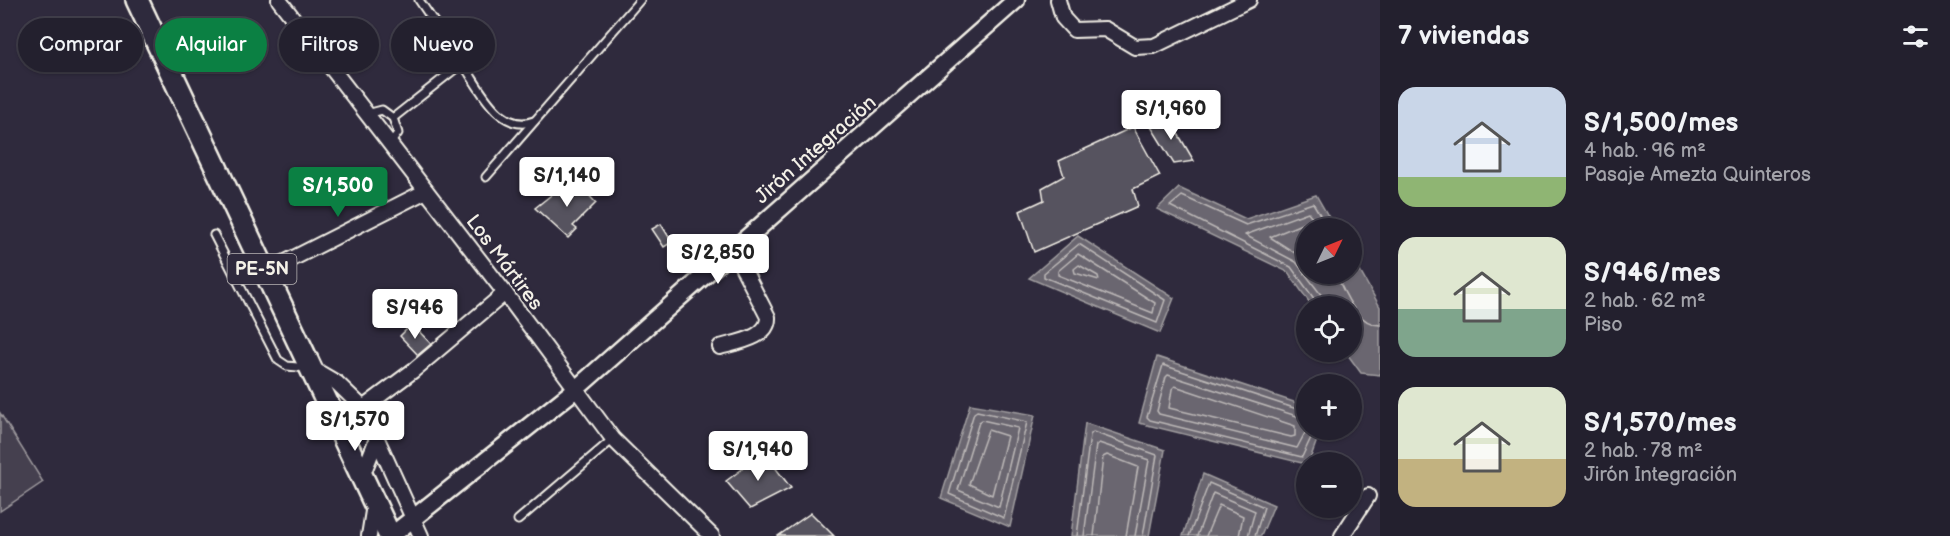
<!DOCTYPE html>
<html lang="es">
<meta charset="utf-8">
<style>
body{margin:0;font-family:"Balsamiq Sans",sans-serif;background:#2f2d3a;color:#f1f3f6;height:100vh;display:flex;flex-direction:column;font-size:22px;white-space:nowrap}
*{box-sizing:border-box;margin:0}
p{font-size:20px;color:#a3a3aa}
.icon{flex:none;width:33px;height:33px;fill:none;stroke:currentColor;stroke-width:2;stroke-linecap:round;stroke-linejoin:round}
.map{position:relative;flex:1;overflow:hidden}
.sheet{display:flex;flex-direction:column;background:#23202e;width:570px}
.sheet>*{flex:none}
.banner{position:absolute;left:18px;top:18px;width:570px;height:54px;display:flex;gap:12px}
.needle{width:39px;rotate:47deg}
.tools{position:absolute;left:1296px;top:218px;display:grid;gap:12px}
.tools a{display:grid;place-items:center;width:66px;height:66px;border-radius:50%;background:#23202e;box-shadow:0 2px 4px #0004,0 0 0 2px #403e4a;font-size:30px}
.price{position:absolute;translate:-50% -51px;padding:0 14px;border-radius:6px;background:#fff;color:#222;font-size:20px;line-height:39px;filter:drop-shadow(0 2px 3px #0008)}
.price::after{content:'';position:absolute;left:50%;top:36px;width:18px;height:14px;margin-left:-9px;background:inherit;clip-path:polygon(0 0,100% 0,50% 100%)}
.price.on{background:#0b8043;color:#fff}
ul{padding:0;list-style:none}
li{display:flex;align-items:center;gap:18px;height:150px;padding:0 18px}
li span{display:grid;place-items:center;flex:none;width:168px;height:120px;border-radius:18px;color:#555}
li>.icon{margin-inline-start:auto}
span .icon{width:72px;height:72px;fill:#fffc;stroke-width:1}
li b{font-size:26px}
h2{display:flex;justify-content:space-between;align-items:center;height:72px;padding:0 18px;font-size:26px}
.chip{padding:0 21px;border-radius:27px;background:#23202e;box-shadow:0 2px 4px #0004,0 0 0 2px #403e4a;font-size:21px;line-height:54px}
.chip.on{background:#0b8043;color:#fff}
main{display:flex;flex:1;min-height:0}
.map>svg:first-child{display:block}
.green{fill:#454050;stroke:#9c989c;stroke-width:1.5}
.water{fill:#6a6670;stroke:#a19ea0;stroke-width:1.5}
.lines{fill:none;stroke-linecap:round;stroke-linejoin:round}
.shore{stroke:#bdb9b8;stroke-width:1.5}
.building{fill:#56525f;stroke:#f4f1e8;stroke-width:1.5}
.service-casing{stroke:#f4f1e8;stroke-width:11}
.minor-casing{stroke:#f4f1e8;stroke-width:18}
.tertiary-casing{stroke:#f4f1e8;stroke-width:21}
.primary-casing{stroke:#f4f1e8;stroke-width:26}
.service{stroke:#2f2a3d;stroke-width:7}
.minor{stroke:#2f2a3d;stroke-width:14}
.tertiary{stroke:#2f2a3d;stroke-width:16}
.primary{stroke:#2f2a3d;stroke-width:21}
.labels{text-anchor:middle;stroke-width:5;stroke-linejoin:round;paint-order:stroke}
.shield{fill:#2f2a3d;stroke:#b9b5b5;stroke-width:1.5}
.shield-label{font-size:18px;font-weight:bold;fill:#f4f1e8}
.street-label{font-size:20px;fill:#f4f1e8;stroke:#2f2a3d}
</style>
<main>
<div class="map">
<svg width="1380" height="536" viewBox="0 0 1380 536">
<rect width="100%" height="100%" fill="#2f2a3d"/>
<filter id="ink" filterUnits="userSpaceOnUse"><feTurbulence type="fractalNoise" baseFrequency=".0167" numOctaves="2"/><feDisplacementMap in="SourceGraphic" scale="12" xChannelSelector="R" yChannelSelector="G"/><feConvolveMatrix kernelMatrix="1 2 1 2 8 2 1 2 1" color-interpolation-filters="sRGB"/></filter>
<g filter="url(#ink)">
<polygon class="green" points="0,413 43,482 0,511"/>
<g class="water">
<polygon points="1179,188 1246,219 1316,195 1335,228 1306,228 1306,273 1352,273 1352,257 1380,307 1380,375 1361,373 1345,351 1352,351 1352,306 1312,306 1288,272 1157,209"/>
<polygon points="1078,236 1174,298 1160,333 1029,278"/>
<polygon points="1157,357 1306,406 1306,429 1321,429 1309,462 1306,464 1139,423"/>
<polygon points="970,404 1035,415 1010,527 941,498"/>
<polygon points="1085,423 1165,450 1149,536 1071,536"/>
<polygon points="1203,474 1274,505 1261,536 1183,536"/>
</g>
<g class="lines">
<g class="shore">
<polyline points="1320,228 1308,212 1245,235 1296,262 1322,296 1324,306"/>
<polygon points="1079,244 1165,300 1157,323 1044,277 1044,273"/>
<polygon points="1078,254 1155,303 1153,313 1058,275 1058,271"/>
<polyline points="1306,260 1270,237 1304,223 1309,228"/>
<polygon points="1079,265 1098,276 1099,280 1075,273 1074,269"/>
<path d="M1335 273C1345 292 1355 324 1380 325"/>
<polyline points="1317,306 1315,300 1291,267 1170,206 1182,196 1246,225 1313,203 1328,228"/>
<polygon points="1175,386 1295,426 1295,436 1291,437 1169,408 1172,389"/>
<polygon points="977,411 1027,422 1004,518 949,494 974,413"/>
<polyline points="1306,412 1163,365 1147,417 1150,420 1302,457 1315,429"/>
<polyline points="1306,419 1168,375 1166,377 1157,411 1159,414 1297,448 1307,429"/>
<polygon points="982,420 1018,428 999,507 958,490 979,422"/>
<polygon points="988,430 1007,436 992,495 969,484"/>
<polyline points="1077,536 1090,435 1093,432 1157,455 1143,536"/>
<polyline points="1084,536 1096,445 1099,443 1149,460 1135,536"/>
<polyline points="1094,536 1103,457 1107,455 1138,467 1126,536"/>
<polyline points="1189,536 1209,483 1264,507 1255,536"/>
<polyline points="1197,536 1213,493 1255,511 1248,536"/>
<polyline points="1206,536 1219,505 1243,516 1239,536"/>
</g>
</g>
<g class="building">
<polygon points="1167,115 1194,161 1174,164 1150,125"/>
<polygon points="1133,127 1160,176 1133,189 1138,206 1034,252 1020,211 1044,200 1042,188 1064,176 1059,161"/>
<polygon points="575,180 596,203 573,226 577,229 568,238 535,208 555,192 559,195"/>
<polygon points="661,224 672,242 664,247 652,229"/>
<polygon points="412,324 431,344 418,355 400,336"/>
<polygon points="764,453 791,488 750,509 726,481"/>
<polygon points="811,513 834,536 778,536"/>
</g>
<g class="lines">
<g class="service-casing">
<g id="service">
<polyline points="419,0 458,57"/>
<path d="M455 69V59L465 58 469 63 467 70C482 93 502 133 534 121"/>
<polyline points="367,114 382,110 393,118 398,133 390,144"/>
<polyline points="393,118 455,69"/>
<polyline points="486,177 640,0"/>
<polyline points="214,235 278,360 287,366 307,368"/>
<polyline points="518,520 613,439"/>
</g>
</g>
<g class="minor-casing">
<g id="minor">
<polyline points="279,0 505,293 613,439 712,536"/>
<polyline points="1058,0 1063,18 1074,30 1105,29 1135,47 1154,46 1249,0"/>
<polyline points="264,273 426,191"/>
<path d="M720 347C737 342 769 338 768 317L733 249"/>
<polyline points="313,369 337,383 363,408 421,536"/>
<polyline points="363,408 414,370 505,293"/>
<polyline points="331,411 368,419"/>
<polyline points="362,476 377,439"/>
<polyline points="369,536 374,505"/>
<polyline points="1342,536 1368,496"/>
</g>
</g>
<g class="tertiary-casing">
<polyline id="tertiary" points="391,536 576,389 1016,0"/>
</g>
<g class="primary-casing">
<polyline id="primary" points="137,0 390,536"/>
</g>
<use href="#service" class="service"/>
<use href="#minor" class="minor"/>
<use href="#tertiary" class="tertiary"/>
<use href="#primary" class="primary"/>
</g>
</g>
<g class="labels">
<rect class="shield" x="227.5" y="254" width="69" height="30" rx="4.5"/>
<g class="shield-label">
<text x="262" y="275">PE-5N</text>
</g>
<g class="street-label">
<text transform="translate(815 149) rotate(-41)" y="7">Jirón Integración</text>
<text transform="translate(505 262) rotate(53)" y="7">Los Mártires</text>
</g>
</g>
</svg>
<div class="tools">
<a><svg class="needle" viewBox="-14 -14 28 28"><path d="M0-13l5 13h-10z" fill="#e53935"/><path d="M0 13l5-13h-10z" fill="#a3a3aa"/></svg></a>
<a><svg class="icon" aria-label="locate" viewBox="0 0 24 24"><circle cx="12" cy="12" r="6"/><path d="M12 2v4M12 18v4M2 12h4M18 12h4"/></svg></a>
<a>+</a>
<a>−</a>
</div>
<b class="price" style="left:1171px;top:141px">S/1,960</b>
<b class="price" style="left:567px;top:208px">S/1,140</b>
<b class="price on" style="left:338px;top:218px">S/1,500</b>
<b class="price" style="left:718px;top:285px">S/2,850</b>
<b class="price" style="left:415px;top:340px">S/946</b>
<b class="price" style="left:355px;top:452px">S/1,570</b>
<b class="price" style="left:758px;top:482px">S/1,940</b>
<div class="banner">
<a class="chip">Comprar</a>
<a class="chip on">Alquilar</a>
<a class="chip">Filtros</a>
<a class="chip">Nuevo</a>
</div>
</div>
<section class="sheet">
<h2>7 viviendas<svg class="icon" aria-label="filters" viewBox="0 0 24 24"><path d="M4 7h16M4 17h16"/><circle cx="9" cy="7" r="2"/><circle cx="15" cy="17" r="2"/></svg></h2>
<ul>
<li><span style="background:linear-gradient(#c9d6e8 75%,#8fb573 0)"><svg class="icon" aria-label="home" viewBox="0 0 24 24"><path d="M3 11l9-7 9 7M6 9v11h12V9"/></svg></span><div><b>S/1,500/mes</b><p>4 hab. · 96 m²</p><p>Pasaje Amezta Quinteros</p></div></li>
<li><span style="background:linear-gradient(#dfe7d0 60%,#7fa58c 0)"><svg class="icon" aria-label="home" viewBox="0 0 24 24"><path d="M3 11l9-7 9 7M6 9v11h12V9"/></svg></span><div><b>S/946/mes</b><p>2 hab. · 62 m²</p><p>Piso</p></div></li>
<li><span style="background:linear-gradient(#dfe7d0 60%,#c2b280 0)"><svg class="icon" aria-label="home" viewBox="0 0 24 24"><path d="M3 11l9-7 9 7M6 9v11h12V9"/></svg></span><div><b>S/1,570/mes</b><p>2 hab. · 78 m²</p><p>Jirón Integración</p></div></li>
</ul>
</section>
</main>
